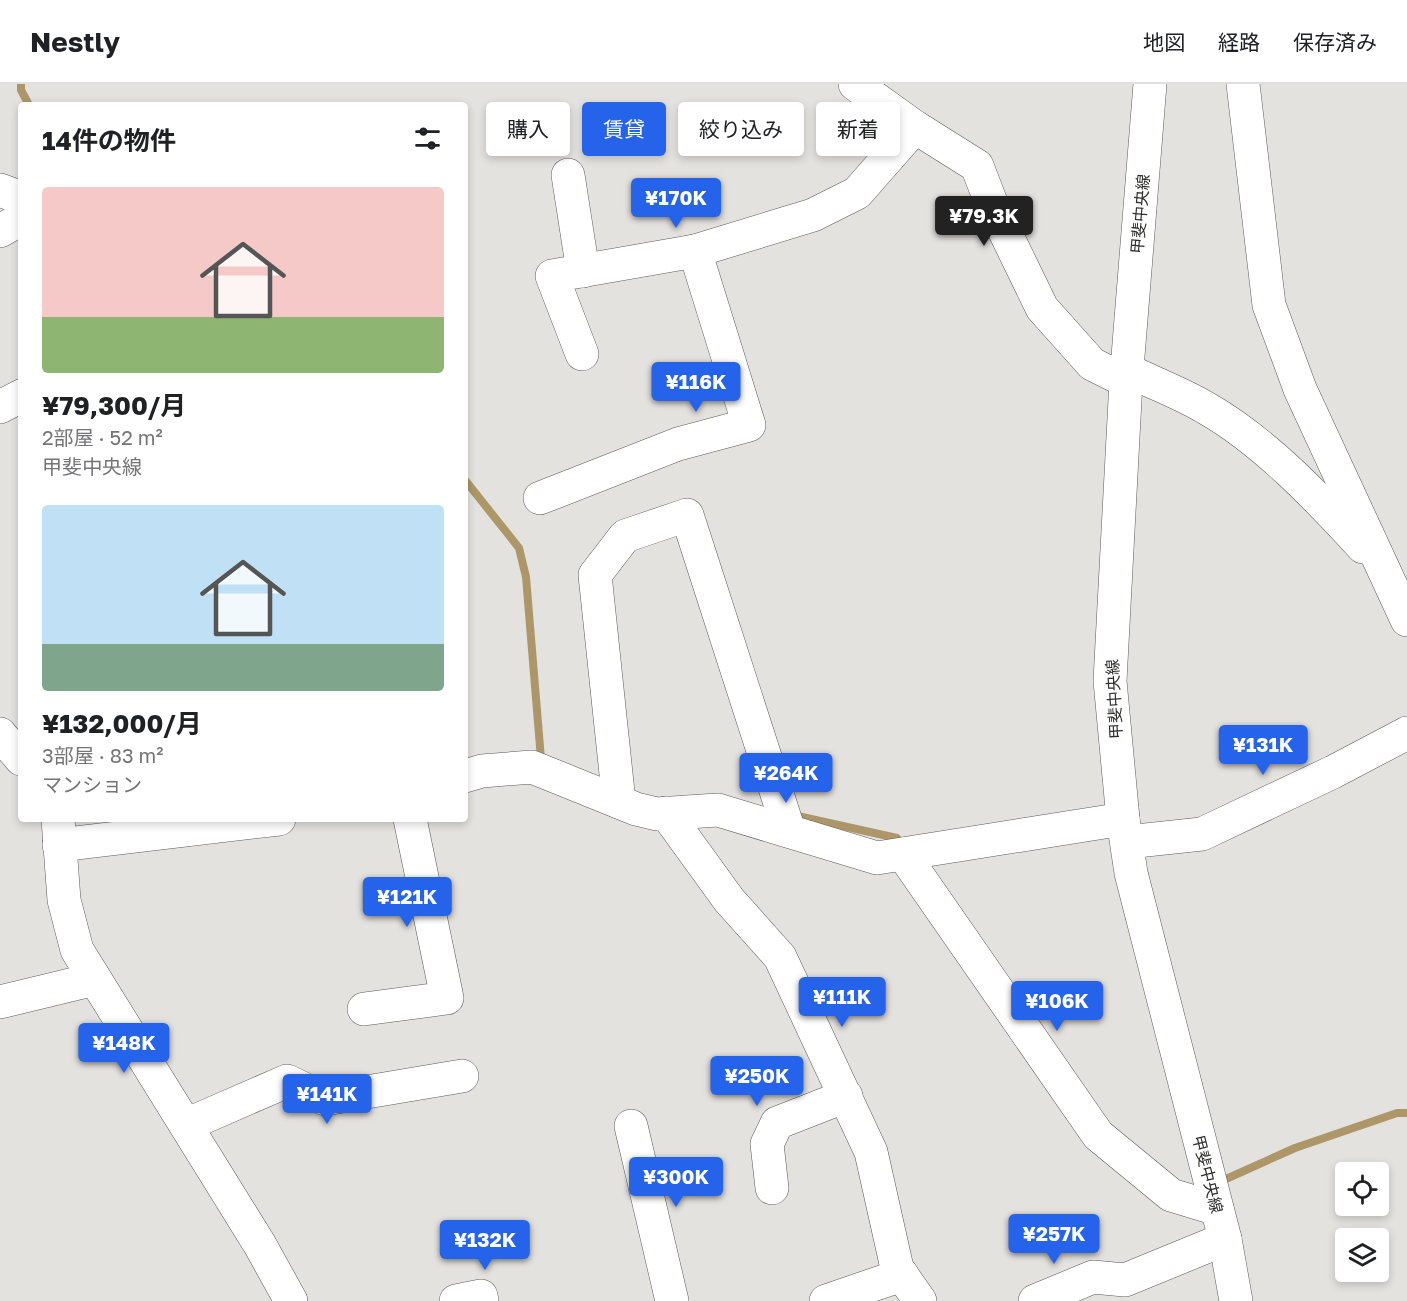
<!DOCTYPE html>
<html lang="ja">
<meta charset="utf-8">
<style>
body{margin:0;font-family:"Golos Text","Noto Sans JP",sans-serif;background:#f6f6f6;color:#202124;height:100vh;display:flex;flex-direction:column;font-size:22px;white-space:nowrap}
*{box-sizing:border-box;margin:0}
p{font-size:20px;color:#757577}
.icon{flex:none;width:33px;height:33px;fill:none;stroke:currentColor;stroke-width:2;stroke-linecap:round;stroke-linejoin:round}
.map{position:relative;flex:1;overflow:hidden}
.drawer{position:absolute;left:18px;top:18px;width:450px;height:720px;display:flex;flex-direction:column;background:#fff;border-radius:6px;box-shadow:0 3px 9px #0003}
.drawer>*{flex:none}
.hud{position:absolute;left:486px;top:18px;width:570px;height:54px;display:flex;gap:12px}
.controls{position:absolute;left:1335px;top:1078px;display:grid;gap:12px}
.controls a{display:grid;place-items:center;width:54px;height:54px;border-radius:6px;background:#fff;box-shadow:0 3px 9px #0003;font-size:30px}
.price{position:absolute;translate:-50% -51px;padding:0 14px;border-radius:6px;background:#2563eb;color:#fff;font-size:20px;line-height:39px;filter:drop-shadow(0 2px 3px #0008)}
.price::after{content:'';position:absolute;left:50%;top:36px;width:18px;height:14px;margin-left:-9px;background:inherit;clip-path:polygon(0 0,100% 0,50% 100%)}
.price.selected{background:#222;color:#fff}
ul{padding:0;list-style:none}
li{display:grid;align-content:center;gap:12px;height:318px;padding:0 24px}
li span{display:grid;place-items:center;height:186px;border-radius:6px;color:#555}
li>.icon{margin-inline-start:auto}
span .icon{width:108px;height:108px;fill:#fffc;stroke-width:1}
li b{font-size:26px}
h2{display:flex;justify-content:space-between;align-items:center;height:72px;padding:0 24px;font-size:26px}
.pill{padding:0 21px;border-radius:6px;background:#fff;box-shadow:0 3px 9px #0003;font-size:21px;line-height:54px}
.pill.selected{background:#2563eb;color:#fff}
header{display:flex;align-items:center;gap:36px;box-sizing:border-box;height:84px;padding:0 30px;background:#fff;border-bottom:2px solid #e0e0e0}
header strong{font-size:28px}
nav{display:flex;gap:33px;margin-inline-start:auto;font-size:21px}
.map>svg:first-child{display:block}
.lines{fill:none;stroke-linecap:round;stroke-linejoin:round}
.stream{stroke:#ad9769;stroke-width:8}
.minor-casing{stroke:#5d5b59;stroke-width:34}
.major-casing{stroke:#5d5b59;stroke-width:34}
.minor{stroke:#fff;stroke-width:33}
.major{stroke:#fff;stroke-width:33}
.labels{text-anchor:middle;stroke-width:5;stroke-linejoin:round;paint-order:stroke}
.street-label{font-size:16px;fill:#2f2e2d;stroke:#fff}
</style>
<header>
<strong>Nestly</strong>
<nav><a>地図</a><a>経路</a><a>保存済み</a></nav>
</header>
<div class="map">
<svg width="1407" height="1217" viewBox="0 0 1407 1217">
<rect width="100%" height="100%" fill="#e3e2df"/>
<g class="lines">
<g class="stream">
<polyline points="21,0 21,6 29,21"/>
<polyline points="465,396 519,464 526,493 541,675 544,677"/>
<polyline points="793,731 897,754 903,761"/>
<polyline points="1217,1099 1295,1064 1397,1029 1407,1029"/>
</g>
<g class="minor-casing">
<g id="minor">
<polyline points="855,0 915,43 977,82 992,121 1042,224 1092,280 1126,297"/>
<polyline points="1243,0 1269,221 1300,305 1407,536"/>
<polyline points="568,91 583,187"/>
<polyline points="0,106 21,114"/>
<polyline points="0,147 21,135"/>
<polyline points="582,270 552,192 695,167 813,131 857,109 915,43"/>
<path d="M1127 286C1153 299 1181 309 1206 324 1264 357 1318 414 1363 463"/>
<polyline points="0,323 21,312"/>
<polyline points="540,414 678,360 749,341 695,167"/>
<polyline points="0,650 21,675"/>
<polyline points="465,692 482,687 532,683 636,725 657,730 718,726 877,774 1123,735"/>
<polyline points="619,718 595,491 625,452 687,431 789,747"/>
<polyline points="666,729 729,816 780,873 871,1068 897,1184 920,1217"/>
<polyline points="58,735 64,816 77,866 260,1161 291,1217"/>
<polyline points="1127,758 1202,750 1333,688 1407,649"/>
<polyline points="59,761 279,735"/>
<polyline points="903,770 1098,1051 1171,1111 1217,1125"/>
<polyline points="0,918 95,895"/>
<polyline points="364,925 447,914 410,735"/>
<polyline points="186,1041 287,997 325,1015 462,992"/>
<polyline points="631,1042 672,1217"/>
<polyline points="772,1104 767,1060 777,1039 846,1012"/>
<polyline points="456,1217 481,1212 482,1217"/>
<polyline points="826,1217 902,1191"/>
<polyline points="1035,1217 1093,1193 1125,1196 1225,1155"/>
</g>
</g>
<g class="major-casing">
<polyline id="major" points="1150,0 1126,297 1110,597 1123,735 1131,789 1225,1155 1236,1217"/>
</g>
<use href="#minor" class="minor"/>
<use href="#major" class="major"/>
</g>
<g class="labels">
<g class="street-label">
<text transform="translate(1140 130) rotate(-85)" y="6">甲斐中央線</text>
<text transform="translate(1114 615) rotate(-93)" y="6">甲斐中央線</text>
<text transform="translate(1208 1090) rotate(76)" y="6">甲斐中央線</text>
</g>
</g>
</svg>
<div class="controls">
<a><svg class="icon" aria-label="locate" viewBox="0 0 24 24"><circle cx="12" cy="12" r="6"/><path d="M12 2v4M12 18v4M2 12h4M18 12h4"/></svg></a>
<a><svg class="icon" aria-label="layers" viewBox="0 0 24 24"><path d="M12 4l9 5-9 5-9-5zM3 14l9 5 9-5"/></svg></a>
</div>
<b class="price" style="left:676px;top:145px">¥170K</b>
<b class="price selected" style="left:984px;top:163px">¥79.3K</b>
<b class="price" style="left:696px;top:329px">¥116K</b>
<b class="price" style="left:1263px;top:692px">¥131K</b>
<b class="price" style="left:786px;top:720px">¥264K</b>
<b class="price" style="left:407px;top:844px">¥121K</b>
<b class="price" style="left:842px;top:944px">¥111K</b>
<b class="price" style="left:1057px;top:948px">¥106K</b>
<b class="price" style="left:124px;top:990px">¥148K</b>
<b class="price" style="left:757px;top:1023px">¥250K</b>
<b class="price" style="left:327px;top:1041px">¥141K</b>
<b class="price" style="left:676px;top:1124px">¥300K</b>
<b class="price" style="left:1054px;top:1181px">¥257K</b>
<b class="price" style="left:485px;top:1187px">¥132K</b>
<div class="hud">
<a class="pill">購入</a>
<a class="pill selected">賃貸</a>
<a class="pill">絞り込み</a>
<a class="pill">新着</a>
</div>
<section class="drawer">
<h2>14件の物件<svg class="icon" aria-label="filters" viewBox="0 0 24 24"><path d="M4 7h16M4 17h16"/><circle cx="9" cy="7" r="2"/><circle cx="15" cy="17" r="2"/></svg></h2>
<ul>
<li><span style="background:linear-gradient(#f6c9c9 70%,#8fb573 0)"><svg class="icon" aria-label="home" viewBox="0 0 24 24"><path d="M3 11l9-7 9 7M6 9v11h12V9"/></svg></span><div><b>¥79,300/月</b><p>2部屋 · 52 m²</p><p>甲斐中央線</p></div></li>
<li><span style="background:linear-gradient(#bfe0f5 75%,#7fa58c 0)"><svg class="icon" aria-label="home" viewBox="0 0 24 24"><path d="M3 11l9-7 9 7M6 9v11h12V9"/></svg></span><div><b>¥132,000/月</b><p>3部屋 · 83 m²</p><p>マンション</p></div></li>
</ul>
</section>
</div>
